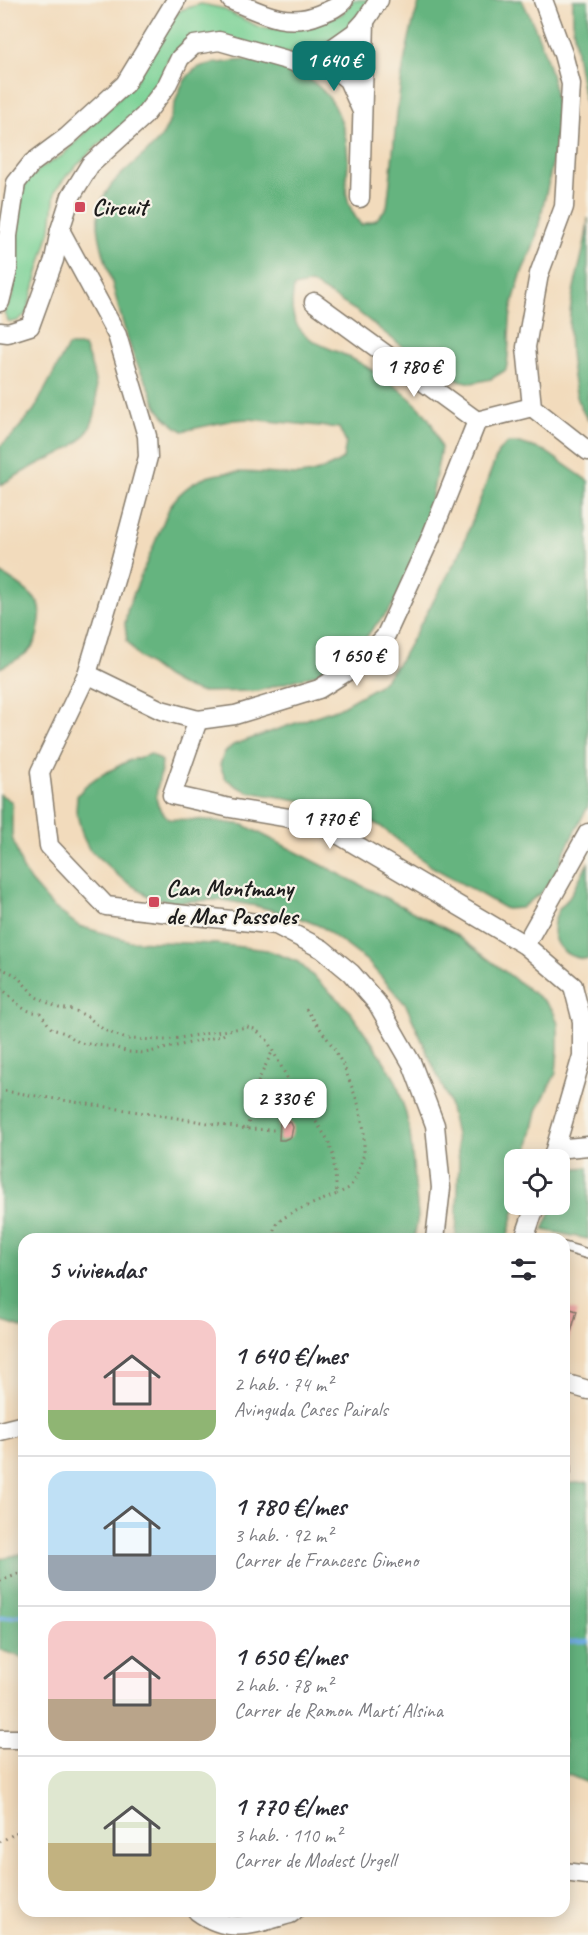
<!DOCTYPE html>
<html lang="es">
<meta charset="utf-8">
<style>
body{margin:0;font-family:Caveat,sans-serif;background:#f2f2f3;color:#2b2b33;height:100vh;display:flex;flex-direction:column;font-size:22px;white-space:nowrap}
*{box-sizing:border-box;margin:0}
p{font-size:20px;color:#7c7c81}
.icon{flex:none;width:33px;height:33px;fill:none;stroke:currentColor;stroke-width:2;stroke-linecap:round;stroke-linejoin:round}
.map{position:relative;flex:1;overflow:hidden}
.drawer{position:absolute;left:18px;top:1233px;width:552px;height:684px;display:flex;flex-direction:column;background:#fff;border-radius:18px;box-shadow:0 3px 15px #0003}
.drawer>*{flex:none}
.buttons{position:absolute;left:504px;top:1149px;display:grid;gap:12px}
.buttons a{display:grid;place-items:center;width:66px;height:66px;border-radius:12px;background:#fff;box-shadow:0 3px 15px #0003;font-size:30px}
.price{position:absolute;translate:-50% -51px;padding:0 14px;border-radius:12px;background:#fff;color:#222;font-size:20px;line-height:39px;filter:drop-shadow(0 2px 3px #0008)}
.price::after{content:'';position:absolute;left:50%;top:36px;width:18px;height:14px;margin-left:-9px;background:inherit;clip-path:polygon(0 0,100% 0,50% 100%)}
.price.selected{background:#0f766e;color:#fff}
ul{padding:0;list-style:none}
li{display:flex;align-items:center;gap:18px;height:150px;padding:0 30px}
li+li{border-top:2px solid #e1e1e2}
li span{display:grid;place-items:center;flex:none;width:168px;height:120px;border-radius:18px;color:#555}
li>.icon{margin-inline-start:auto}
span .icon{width:72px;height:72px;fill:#fffc;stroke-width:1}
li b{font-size:26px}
h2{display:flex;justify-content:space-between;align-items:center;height:72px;padding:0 30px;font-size:26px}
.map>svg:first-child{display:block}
.green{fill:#7cd296;stroke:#4c7759;stroke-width:1.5}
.forest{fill:#65b47f;stroke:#40684e;stroke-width:1.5}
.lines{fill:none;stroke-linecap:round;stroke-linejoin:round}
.stream{stroke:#72aee3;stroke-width:4.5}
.building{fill:#f1a6a4}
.lane-casing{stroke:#877c6c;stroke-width:12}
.street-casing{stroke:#877c6c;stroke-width:21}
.path{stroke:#877c6c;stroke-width:3;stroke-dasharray:1.5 4.5;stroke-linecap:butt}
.lane{stroke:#fff;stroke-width:9}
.street{stroke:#fff;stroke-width:18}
.poi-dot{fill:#d1495b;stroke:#f7f3e8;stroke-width:2}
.labels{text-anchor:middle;stroke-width:4.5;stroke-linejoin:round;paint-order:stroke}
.poi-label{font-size:24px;font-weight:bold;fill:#1c1c1c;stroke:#f7f3e8;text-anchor:start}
</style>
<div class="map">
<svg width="588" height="1935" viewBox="0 0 588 1935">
<rect width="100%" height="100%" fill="#f7f3e8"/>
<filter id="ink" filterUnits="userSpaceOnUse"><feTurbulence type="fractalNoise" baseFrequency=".0167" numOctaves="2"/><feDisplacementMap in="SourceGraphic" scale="12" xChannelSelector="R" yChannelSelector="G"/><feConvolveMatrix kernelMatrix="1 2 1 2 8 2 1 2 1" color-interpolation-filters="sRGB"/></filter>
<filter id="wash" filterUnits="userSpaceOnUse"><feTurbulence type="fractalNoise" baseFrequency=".008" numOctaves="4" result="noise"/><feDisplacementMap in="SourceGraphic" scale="24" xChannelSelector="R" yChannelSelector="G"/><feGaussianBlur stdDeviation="1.35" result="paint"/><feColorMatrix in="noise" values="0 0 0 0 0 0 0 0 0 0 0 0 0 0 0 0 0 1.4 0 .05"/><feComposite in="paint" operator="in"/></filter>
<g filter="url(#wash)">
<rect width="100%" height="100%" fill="#f2dbbc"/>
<polygon class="green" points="353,0 370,0 342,33 318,48 297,55 190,38 168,59 163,74 131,119 96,147 68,174 55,191 51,228 26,314 17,321 9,322 4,313 13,295 17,222 25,183 42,167 62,156 136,80 167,22 181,10 201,4 221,8 259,27 288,30 314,24 342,14"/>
<g class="forest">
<path d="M420 0H522C539 34 557 79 557 117 557 157 544 199 536 238 533 250 527 260 522 272 519 282 516 292 513 302 507 326 511 347 506 370L491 379 472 383 431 374 404 348 358 312 311 283 294 287C292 299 290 311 296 323 306 342 327 347 345 355 371 368 408 392 426 415 434 424 437 437 441 448L418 570 387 613 373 628 363 642 335 665 316 674 258 691 200 692 182 686 166 677 138 656 127 641 125 624 128 607 170 506C201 460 248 474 295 475 312 475 329 468 343 459L346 443 339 428 249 419 233 420 183 431C173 425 166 419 159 410 155 404 153 396 150 389 145 378 138 368 134 357 124 332 118 305 111 279 105 259 97 236 98 216 102 180 138 164 159 140 175 121 172 94 189 75 199 63 212 64 226 62 262 56 299 65 325 93 341 109 347 138 348 160 348 172 345 185 347 196 349 208 354 216 361 225L376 220 387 207C396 138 397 66 420 0Z"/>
<path d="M573 0H588V123C582 82 571 42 573 0Z"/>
<path d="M588 218V420C579 408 575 391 573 377 569 351 567 325 572 299 576 272 587 246 588 218Z"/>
<path d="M68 346H84C97 377 107 418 77 443 67 452 52 457 40 463 26 470 13 478 0 485V446L12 436 34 410Z"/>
<polygon points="508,443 520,443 545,451 588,481 588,806 562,856 558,872 541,893 521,908 506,909 429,865 380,826 367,819 352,812 311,802 249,792 236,786 225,778 220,765 224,753 233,745 339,708 376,687 386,678 401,659 460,553 498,452"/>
<path d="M0 573C12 580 35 594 40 607 41 612 40 621 39 626 36 653 22 657 0 668Z"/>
<path d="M151 754 162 761C161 787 146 799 169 819L206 820 244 825 452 932 544 1001 553 1011 558 1023V1049L556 1073 537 1111 526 1159 514 1160V1204L516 1205 507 1239H456L459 1161 456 1135 448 1099 406 1005 367 961 322 927 295 916 256 906 228 901 214 900 174 902 148 896 121 878 89 849 83 837 76 811 77 796 85 786 96 778 128 761Z"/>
<polygon points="0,794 12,802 12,837 22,867 30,881 52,906 79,926 130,941 216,944 267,950 298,962 348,1009 378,1051 396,1081 406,1114 410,1133 418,1216 414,1239 24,1239 24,1329 0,1321"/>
<path d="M588 863V959C560 958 545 938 558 911 560 907 564 904 567 900 575 889 581 875 588 863Z"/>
<polygon points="588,1167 588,1239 543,1230 554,1205 560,1204 560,1191 569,1169"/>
<polygon points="588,1482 588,1783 564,1773 564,1484"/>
<polygon points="24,1553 24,1658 0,1650 0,1559"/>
</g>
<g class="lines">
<g class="stream">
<polyline points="0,1618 24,1615"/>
<polyline points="564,1642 588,1641"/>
</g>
</g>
<g id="blocks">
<g class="building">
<polygon points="280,1120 291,1123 293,1127 291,1137 284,1140 279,1140"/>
<polygon points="564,1307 577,1311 565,1353 564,1353"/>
<polygon points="564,1435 570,1435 571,1474 564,1474"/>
</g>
</g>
</g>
<g filter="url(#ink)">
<use href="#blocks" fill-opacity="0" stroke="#877c6c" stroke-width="1.5"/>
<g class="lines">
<g class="lane-casing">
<polyline id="lane" points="564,1247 588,1254"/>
</g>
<g class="street-casing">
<g id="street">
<path d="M231 0C261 13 287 28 320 14 330 10 337 8 344 0"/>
<polyline points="543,0 563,54 571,84 564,207 539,274 526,347 532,407 588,451"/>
<polyline points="320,57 348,80 361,109"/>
<polyline points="360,198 365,21"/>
<polyline points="60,230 117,335 147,436 148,457 118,570 87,674 40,772 49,846 106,906 276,925 322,949 351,973 377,1003 412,1064 435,1125 441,1188 435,1239"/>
<polyline points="0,302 8,270 8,236 16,183 32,163 67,137 125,84 176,0"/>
<polyline points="314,302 477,421 532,407"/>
<polyline points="0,332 8,333 30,326 54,260 60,230 71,196 90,165 144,116 166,87 180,58 194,45 219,41 294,62 320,57 354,33 365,21 379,0"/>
<polyline points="87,674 161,710 198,720 235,715 319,689 357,665 385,637 430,539 477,421"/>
<polyline points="198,720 172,795 230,808 319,823 525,945 573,986"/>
<polyline points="525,945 588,833"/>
<polyline points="556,1149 588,1146"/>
<polyline points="552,1160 582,1056 582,1021 573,986"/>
<polyline points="524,1239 536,1204"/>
<polyline points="564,1383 588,1390"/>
<polyline points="0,1431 24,1425"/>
<polyline points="0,1739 24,1739"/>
<polyline points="564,1872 588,1875"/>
<path d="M197 1911C229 1935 255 1924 290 1914L294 1911"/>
</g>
</g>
<g class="path">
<path d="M0 968 16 975 36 997 59 1008 74 1010 88 1017 104 1030 126 1039 166 1040 247 1027 255 1029 267 1040 290 1083 328 1140 333 1155 337 1194C324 1200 283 1213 276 1225 273 1229 274 1234 275 1239"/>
<path d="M0 988C17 999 17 1011 40 1013L52 1029 65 1033 80 1043 114 1047 128 1052 145 1053 221 1036 228 1032"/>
<polyline points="306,1009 334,1048 345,1069 359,1106 364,1130 364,1154 356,1178 349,1188 337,1194"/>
<polyline points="5,1091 247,1129 275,1130"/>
<polyline points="247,1129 259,1079 273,1050"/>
<polyline points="0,1581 24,1572"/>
<polyline points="0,1842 24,1828"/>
</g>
<use href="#lane" class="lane"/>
<use href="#street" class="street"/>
</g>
</g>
<g class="poi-dot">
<rect x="74" y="201" width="12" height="12" rx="3"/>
<rect x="148" y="896" width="12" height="12" rx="3"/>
</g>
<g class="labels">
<g class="poi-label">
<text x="92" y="215">Circuit</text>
<text x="166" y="896">Can Montmany<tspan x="166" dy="28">de Mas Passoles</tspan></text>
</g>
</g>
</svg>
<div class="buttons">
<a><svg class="icon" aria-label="locate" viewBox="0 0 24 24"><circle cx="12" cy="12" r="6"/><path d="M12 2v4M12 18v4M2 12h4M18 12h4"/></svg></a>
</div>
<b class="price selected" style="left:334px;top:92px">1 640 €</b>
<b class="price" style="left:414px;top:398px">1 780 €</b>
<b class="price" style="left:357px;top:687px">1 650 €</b>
<b class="price" style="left:330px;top:850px">1 770 €</b>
<b class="price" style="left:285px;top:1130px">2 330 €</b>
<section class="drawer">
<h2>5 viviendas<svg class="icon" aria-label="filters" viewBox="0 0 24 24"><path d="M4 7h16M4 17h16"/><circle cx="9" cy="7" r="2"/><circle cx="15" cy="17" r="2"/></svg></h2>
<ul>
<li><span style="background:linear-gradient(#f6c9c9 75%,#8fb573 0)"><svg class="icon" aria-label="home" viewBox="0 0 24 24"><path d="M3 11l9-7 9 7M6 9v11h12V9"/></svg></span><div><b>1 640 €/mes</b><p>2 hab. · 74 m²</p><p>Avinguda Cases Pairals</p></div></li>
<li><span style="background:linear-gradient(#bfe0f5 70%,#9aa5b1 0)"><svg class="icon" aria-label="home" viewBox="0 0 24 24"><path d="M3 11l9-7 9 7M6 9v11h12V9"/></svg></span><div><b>1 780 €/mes</b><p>3 hab. · 92 m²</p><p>Carrer de Francesc Gimeno</p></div></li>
<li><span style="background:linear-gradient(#f6c9c9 65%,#b9a48a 0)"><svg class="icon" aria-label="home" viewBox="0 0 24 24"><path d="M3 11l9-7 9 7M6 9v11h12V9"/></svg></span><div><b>1 650 €/mes</b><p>2 hab. · 78 m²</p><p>Carrer de Ramon Martí Alsina</p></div></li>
<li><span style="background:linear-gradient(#dfe7d0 60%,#c2b280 0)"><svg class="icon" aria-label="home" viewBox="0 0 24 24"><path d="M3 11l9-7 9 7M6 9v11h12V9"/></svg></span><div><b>1 770 €/mes</b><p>3 hab. · 110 m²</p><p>Carrer de Modest Urgell</p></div></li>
</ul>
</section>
</div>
